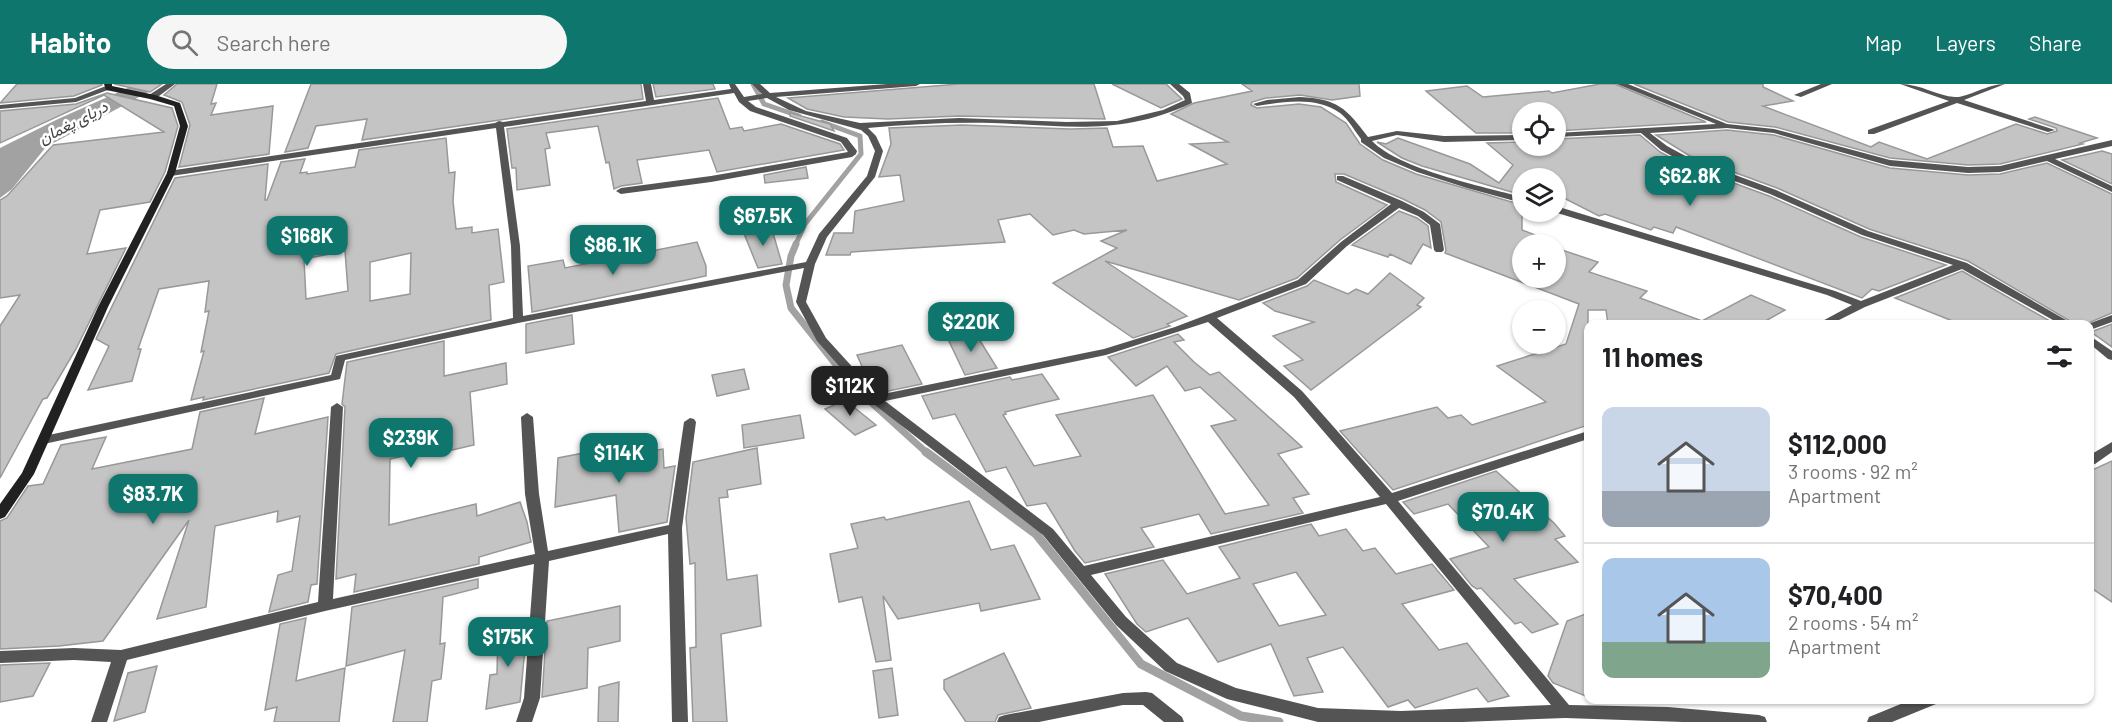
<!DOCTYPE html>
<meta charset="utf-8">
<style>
body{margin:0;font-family:Barlow,Vazirmatn,sans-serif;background:#f6f6f6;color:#202124;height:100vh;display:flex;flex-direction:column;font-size:22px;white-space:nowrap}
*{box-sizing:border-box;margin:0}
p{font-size:20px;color:#757577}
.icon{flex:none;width:33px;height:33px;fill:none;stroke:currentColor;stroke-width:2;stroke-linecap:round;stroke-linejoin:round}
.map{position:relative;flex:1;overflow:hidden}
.panel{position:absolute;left:1584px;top:236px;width:510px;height:384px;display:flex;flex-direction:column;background:#fff;border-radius:12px;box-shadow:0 2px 4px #0004}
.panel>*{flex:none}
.buttons{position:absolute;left:1512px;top:18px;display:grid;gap:12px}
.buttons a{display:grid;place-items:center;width:54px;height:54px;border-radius:50%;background:#fff;box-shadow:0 2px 4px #0004;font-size:30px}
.price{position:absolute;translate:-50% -51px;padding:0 14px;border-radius:12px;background:#0f766e;color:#fff;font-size:20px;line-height:39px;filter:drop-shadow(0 2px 3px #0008)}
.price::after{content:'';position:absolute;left:50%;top:36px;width:18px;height:14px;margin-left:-9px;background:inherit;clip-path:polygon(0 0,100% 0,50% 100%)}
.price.active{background:#222;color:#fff}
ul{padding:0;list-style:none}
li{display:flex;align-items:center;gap:18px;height:150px;padding:0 18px}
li+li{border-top:2px solid #e0e0e0}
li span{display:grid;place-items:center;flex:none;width:168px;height:120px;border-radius:12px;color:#555}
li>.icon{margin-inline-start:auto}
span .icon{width:72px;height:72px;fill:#fffc;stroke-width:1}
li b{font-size:26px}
h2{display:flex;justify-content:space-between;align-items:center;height:72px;padding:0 18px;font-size:26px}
header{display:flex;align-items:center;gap:36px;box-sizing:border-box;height:84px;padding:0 30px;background:#0f766e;color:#fff}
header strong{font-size:28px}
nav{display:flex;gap:33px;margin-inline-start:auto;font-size:21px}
.search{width:420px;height:54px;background:#f6f6f6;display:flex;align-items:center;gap:15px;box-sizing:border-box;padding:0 21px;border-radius:33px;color:#757577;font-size:22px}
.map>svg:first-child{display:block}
.water{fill:#a2a2a2}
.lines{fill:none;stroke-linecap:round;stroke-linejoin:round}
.stream-far2{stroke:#a2a2a2;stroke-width:5}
.stream-far1{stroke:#a2a2a2;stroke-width:7}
.stream{stroke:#a2a2a2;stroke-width:9}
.building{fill:#c4c4c4;stroke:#989898;stroke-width:1.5;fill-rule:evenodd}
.street{fill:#545454;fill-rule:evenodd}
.secondary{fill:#212121;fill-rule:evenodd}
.labels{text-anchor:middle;stroke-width:5;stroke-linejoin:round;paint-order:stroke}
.far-water-label{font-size:16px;font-style:italic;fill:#434343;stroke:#fff}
</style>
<header>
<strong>Habito</strong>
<div class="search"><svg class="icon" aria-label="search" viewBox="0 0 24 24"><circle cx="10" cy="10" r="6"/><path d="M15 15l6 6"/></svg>Search here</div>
<nav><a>Map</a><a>Layers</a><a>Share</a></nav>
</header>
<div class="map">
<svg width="2112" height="638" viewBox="0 0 2112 638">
<rect width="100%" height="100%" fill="#fff"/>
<polygon class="water" points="130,3 154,5 46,63 12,105 0,114 0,64 58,35"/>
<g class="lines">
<g class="stream-far2">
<polyline points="753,0 764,20 799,32"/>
<polyline points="795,162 805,140 861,70 860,52 822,38"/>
</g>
<polyline class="stream-far1" points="796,160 791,172 786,201 791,224 853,302 928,370"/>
<polyline class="stream" points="926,368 1036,450 1141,580 1241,632 1279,638"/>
</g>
<g class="building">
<polygon points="17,0 102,0 102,1 74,12 0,19"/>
<polygon points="114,0 162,0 150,8"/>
<polygon points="177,0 217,0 211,20 216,19 211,31 273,22 269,70 179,83 190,41 182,18 164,11"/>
<polygon points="311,0 641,0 643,15 362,56 367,35 316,42 308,64 285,68"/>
<polygon points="653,0 713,0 715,5 656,13"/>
<polygon points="959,0 1094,0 1105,35 959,32 888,35 844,33 807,25 788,14"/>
<polygon points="1112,0 1166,0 1182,15 1161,24"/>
<polygon points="1242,0 1359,0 1360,12 1332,16 1300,11 1266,14 1252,18 1251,21 1257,24 1299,20 1321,23 1346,39 1360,60 1383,76 1416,90 1522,121 1522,146 1546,155 1540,159 1544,160 1522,160 1522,194 1556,194 1556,164 1598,178 1589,188 1647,207 1640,214 1702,237 1751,211 1785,226 1760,240 1608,240 1606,226 1588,226 1588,341 1393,406 1340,347 1437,323 1448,334 1461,331 1472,341 1546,318 1497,282 1566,260 1579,220 1445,169 1446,166 1441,138 1425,126 1403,115 1344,90 1335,90 1336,98 1387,121 1340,156 1297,194 1239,216 1105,177 1187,232 1167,240 1170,242 1133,254 1053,199 1117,164 1101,157 1127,146 1084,150 1074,146 1053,151 1030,130 998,136 1005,158 851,168 850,171 826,171 834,149 853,149 855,127 904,117 900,91 879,93 891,60 889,44 962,41 1070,45 1107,44 1113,63 1143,62 1157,97 1227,80 1190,60 1228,58 1171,30 1194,19 1252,7"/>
<polygon points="1600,0 1615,0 1706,38 1556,47 1556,28 1522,28 1522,49 1476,49 1426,7 1467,2 1483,13 1549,7 1552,9"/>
<polygon points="1634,0 1763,0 1763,3 1793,17 1763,22 1871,63 1879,58 1927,75 2016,40 2047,50 2057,47 2056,44 2029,35 2035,33 2097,54 2080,59 2083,60 2000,80 1968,81 1890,74 1775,43 1728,38"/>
<polygon points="107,9 172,24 178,42 165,88 150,118 100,126 87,170 126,164 76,265 47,314 43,315 0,394 0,242 20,211 0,214 0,116 7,112 53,61 164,48 104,11 0,59 0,27 76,20"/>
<polygon points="718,14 730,45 742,43 744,47 781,40 840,60 844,66 717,88 709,66 637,76 642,99 621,102 614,105 609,78 606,79 598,42 546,49 550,64 545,65 550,101 517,106 516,84 512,84 507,45"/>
<polygon points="790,29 830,40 834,47 790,32"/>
<polygon points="1727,46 1774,51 1890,84 1968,91 2000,90 2047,79 2112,110 2112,229 2086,240 2075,240 1968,177 1869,145 1777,104 1690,72 1656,51"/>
<polygon points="1640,51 1660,68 1682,80 1769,112 1861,153 1946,181 1879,207 1872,205 1862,214 1676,143 1673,149 1654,143 1651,146 1605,130 1599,132 1556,110 1556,94 1522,94 1522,111 1422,82 1402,74 1377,58 1386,60 1398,54 1470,80 1499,99 1513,81 1487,59 1522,58 1522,62 1556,62 1556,55"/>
<path d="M446 54 449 89 455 88 453 117 456 145 472 143V149L498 145 504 198 489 201 491 236 336 270 329 289 203 316 204 313 191 316 204 267 201 268 209 227 205 228 209 197 159 205 138 265H141L132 297 88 306 109 262 96 255 175 94 268 80 265 116H267L281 78 305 75 300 89 307 88V90L355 83 359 66ZM345 167 348 207 306 215 304 175ZM411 169 410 210 370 217V178Z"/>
<polygon points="2102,67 2112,70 2112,100 2062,76"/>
<polygon points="806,83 808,94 765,99 764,91"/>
<polygon points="1399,127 1417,134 1428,142 1431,164 1423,160 1411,180 1390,170 1388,173 1352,161"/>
<polygon points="771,142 782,180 758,184 743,147"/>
<polygon points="697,158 706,182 706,192 532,228 528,182 563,176 565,184"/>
<polygon points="1962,187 2055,240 1960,240 1895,214"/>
<polygon points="1390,189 1424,214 1417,221 1421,223 1311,306 1284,282 1303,276 1273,252 1314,238 1275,227 1263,219 1307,202 1314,196 1348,210 1356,205 1368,210"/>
<polygon points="572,231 574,260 526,269 526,240"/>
<polygon points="2112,240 2112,263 2091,248"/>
<polygon points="974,247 997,284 965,291 947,253"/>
<polygon points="1178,250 1184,256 1174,258 1194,278 1210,291 1219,288 1302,363 1278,370 1309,410 1293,414 1303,429 1211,450 1199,430 1141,444 1154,463 1085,479 1075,467 1046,419 1027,422 1006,383 986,388 955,330 933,335 922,312 1010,293 1012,296 1042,290 1059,315 1005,328 1006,330 1003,331 1034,382 1081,372 1056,331 1153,311 1225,430 1269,421 1211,342 1236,336 1200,303 1185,307 1167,282 1136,302 1108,273"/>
<polygon points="444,257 444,292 506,279 507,300 470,308 474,361 435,370 436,365 390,375 389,441 476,420 477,432 520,418 527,438 531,458 479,473 479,480 354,508 356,490 336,495 345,323 342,320 347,278"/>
<polygon points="902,261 922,300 879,309 869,298 857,271"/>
<polygon points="744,285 749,305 717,312 712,291"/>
<polygon points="264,314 255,350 328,333 317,500 311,501 308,518 269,528 278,491 292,487 300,432 277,438 278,427 215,442 206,523 157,535 189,436 103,557 59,562 0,565 0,437 7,434 28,402 43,400 61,361 106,353 92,385 192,365 200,328"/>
<polygon points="845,316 876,341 855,351 825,325"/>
<polygon points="800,331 804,354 744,364 742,341"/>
<polygon points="630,360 631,370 663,365 664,384 675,382 667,438 619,448 616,411 555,423 558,374"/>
<polygon points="757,364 761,400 727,406 728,413 719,414 727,496 757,491 761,542 721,550 727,638 693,638 690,564 696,563 695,479 690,480 686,434 693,378"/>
<polygon points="2112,377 2112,518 2090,503 2090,387"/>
<polygon points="1496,387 1554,439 1565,452 1555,455 1578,478 1514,495 1558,540 1532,549 1521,538 1515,540 1481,504 1477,505 1472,502 1450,475 1489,463 1448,420 1414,430 1403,418"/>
<polygon points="969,417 991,466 1014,461 1040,515 981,527 979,519 898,535 883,512 891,576 876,578 862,513 839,518 830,470 858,464 851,440 884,433 886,436"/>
<path d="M1311 440 1319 452 1346 445 1363 467 1375 464 1396 490 1432 480 1454 506 1402 520 1439 566 1467 559 1509 612 1488 618 1477 604 1415 624 1408 616 1388 623 1343 563 1307 574 1323 608 1294 612 1271 560 1218 578 1188 534 1146 548 1137 540 1105 490 1163 476 1187 510 1240 494 1219 463ZM1296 488 1326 531 1279 542 1253 500Z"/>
<polygon points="478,495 478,504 443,513 440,560 445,559 441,595 432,597 427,638 393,638 405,566 346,582 352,523"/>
<polygon points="620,522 620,557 588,564 587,604 542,613 547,537"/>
<polygon points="1588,529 1588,613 1553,599 1548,592 1567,537"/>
<polygon points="306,534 296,597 345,584 339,638 274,638 277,623 265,626 280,540"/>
<polygon points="525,540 527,542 520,618 486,625 490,591 497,590 498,546"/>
<polygon points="1004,569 1031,624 998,631 995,638 966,638 944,605 944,596"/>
<polygon points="50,579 33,612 0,618 0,581"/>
<polygon points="157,582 145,628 114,637 128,589"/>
<polygon points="892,584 898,631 879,634 873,587"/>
<polygon points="619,598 618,638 598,638 599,603"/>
</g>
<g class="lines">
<g class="street">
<polygon points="166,0 175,0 155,15 149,15 149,11"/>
<path d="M643 0H651L654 16 731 5 729 0H735L744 13 762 10 752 0H760L770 9 887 0H920L916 2 776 13 806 27 860 39 959 34 1067 38 1117 37 1163 26 1185 16 1183 12 1170 0H1179L1190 9 1192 19C1121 52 1068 42 993 39 951 38 910 40 868 44L876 52 883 67 875 93 827 153 815 180 806 218 826 254 878 311 1104 265 1175 243 1298 196 1341 158 1391 120 1337 96V92H1343L1402 117 1424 128 1440 140 1444 166 1442 168H1436L1434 166 1430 141 1418 132 1399 124 1347 162 1306 200 1217 234 1302 307 1392 409 1588 347V355L1398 417 1569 621 1668 623 1759 631 1765 633 1767 638H1683L1565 634 1463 638H1318L1227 615 1165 587 1116 541 1043 451 871 318 817 257 796 218 804 184 518 239 345 276 340 295 44 360 38 356 44 352 331 291 336 272 513 234 511 162 496 44 171 92 167 89 168 87 495 39 499 37 503 38 646 17ZM734 9 739 18 750 27 841 58 848 68 711 92 621 104 616 107 621 110 711 98 852 73 856 70 857 67 847 54 756 23 748 17 767 14 789 26 861 46 868 52 875 67 867 92 819 150 806 178 523 232 520 162 504 43ZM1208 238 1294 313 1380 413 1084 482 1053 445 885 317 1106 271ZM1386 420 1551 621 1401 627 1318 624 1236 604 1177 579 1126 533 1091 491Z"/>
<polygon points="1617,0 1628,0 1727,40 1774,45 1890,76 1968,83 2000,82 2112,56 2112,62 2055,75 2112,102 2112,108 2047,77 2000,88 1968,89 1890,82 1774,49 1727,44 1650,49 1667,62 1689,74 1776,106 1868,147 1967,179 2073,240 2060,240 1962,185 1865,223 1831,240 1817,240 1852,221 1827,211 1554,128 1556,122 1559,123 1835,207 1861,217 1953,181 1862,151 1770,110 1683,78 1661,66 1641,49 1556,53 1556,49 1716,40"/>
<polygon points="1821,0 1832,0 1801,13 1794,11"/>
<path d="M1900 0C1921 0 1937 12 1955 13 1967 14 1987 0 2005 0L1964 16 2055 46 2048 48 1957 19 1874 50H1868V46L1949 17Z"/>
<polygon points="106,2 113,4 76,18 0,25 0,21 75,14"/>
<path d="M1300 13C1338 15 1346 24 1368 53L1397 47 1444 52 1522 51V56L1444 58 1397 51 1372 57C1399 85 1484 103 1522 113V119L1467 104 1417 88 1384 74 1361 58V55C1354 46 1349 36 1340 29 1316 12 1283 18 1257 22L1253 20 1267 16Z"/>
<polygon points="2112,231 2112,238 2090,246 2090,240 2088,240"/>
<polygon points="2090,252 2112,267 2112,276 2108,275 2090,260"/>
<polygon points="337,319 343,323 333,515 535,470 525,410 521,333 527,329 533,333 539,410 548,467 669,441 684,338 690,334 694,335 696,338 682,444 688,638 672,638 668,450 549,477 540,614 532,638 516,638 524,614 534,480 325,527 127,576 107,638 91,638 111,578 74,576 0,579 0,567 74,564 121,566 318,518 331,323"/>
<polygon points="2112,358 2112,368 2095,380 2090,381 2090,371"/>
<polygon points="1146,608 1152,609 1182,633 1184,638 1164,638 1143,621 1123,621 1039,638 997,638 999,633 1005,631 1123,609"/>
<polygon points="1913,615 1938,615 1936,620 1892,638 1867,638 1869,633"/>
</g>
<polygon class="secondary" points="104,0 112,0 112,2 155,11 180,19 188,42 175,89 108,223 34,390 5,433 0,435 0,420 22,389 98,223 167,89 180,42 174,22 150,15 106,6"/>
</g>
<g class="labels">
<g class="far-water-label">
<text transform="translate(73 38) rotate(-27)" y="6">دریای پغمان</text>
</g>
</g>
</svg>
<div class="buttons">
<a><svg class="icon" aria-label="locate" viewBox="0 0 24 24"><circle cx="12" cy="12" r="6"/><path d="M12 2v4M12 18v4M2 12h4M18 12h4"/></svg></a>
<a><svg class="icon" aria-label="layers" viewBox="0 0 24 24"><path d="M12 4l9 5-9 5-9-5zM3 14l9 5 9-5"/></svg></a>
<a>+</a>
<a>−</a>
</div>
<b class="price" style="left:1690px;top:123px">$62.8K</b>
<b class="price" style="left:763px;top:163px">$67.5K</b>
<b class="price" style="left:307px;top:183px">$168K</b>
<b class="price" style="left:613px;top:192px">$86.1K</b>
<b class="price" style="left:971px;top:269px">$220K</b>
<b class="price active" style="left:850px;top:333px">$112K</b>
<b class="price" style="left:411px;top:385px">$239K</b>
<b class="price" style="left:619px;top:400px">$114K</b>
<b class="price" style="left:153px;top:441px">$83.7K</b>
<b class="price" style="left:1503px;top:459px">$70.4K</b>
<b class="price" style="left:508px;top:584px">$175K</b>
<section class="panel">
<h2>11 homes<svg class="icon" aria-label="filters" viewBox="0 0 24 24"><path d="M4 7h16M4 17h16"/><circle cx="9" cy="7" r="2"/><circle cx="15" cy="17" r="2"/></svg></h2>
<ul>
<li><span style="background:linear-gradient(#c9d6e8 70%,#9aa5b1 0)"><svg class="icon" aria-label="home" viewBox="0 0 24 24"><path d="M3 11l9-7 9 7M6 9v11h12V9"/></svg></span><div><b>$112,000</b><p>3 rooms · 92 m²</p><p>Apartment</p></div></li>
<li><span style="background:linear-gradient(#a9c7e8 70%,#7fa58c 0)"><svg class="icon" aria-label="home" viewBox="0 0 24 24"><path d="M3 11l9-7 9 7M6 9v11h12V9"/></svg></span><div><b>$70,400</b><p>2 rooms · 54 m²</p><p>Apartment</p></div></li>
</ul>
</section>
</div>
